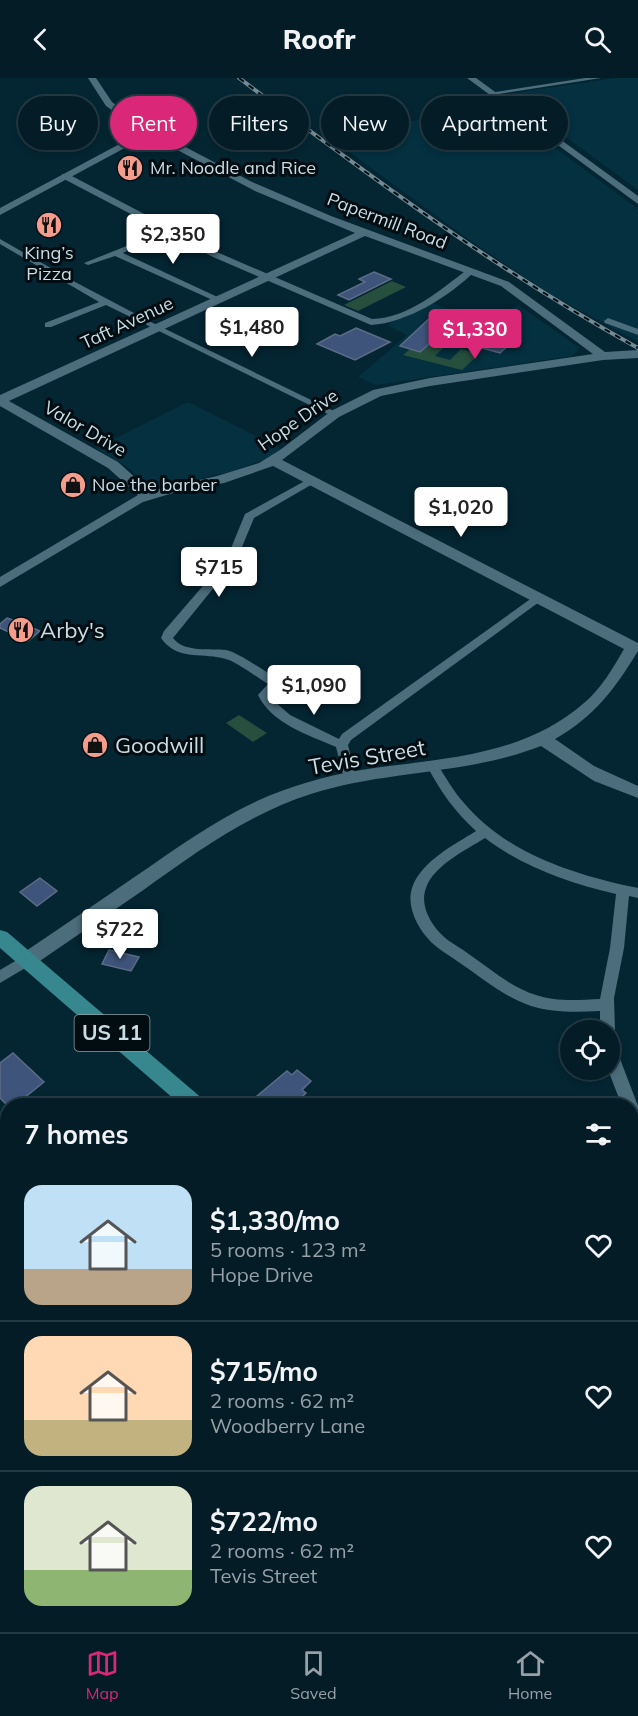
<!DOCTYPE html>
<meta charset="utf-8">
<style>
body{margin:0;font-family:Mulish,sans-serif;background:#112932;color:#f1f3f6;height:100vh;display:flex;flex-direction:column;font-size:22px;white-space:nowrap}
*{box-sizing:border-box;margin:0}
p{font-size:20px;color:#97a1a7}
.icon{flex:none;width:33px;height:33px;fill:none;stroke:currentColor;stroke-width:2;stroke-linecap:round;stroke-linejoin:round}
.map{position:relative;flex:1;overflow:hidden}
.panel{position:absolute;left:0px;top:1020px;width:639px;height:534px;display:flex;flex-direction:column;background:#031c26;border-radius:24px 24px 0 0;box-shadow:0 3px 9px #0003,0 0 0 2px #243a43}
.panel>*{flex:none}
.banner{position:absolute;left:18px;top:18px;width:603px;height:54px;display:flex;gap:12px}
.fabs{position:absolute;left:560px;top:942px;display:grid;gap:12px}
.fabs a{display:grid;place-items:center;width:60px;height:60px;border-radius:50%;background:#031c26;box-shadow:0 3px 9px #0003,0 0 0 2px #243a43;font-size:30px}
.price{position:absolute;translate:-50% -51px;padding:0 14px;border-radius:6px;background:#fff;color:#222;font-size:20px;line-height:39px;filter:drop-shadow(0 2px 3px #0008)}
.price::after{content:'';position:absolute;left:50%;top:36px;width:18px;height:14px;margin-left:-9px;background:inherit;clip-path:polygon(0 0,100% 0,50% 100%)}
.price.on{background:#db2777;color:#fff}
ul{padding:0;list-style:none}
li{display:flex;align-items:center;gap:18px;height:150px;padding:0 24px}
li+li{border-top:2px solid #243a43}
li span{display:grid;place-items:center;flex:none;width:168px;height:120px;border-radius:18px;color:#555}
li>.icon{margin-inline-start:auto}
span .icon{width:72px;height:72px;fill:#fffc;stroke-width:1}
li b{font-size:26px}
h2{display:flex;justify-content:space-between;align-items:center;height:72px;padding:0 24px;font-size:26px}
.chip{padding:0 21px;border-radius:27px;background:#031c26;box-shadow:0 3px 9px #0003,0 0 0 2px #243a43;font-size:21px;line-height:54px}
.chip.on{background:#db2777;color:#fff}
header{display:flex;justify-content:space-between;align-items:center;height:78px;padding:0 24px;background:#031c26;font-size:27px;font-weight:800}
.dock{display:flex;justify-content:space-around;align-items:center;height:84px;border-top:2px solid #243a43;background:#031c26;font-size:16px;color:#97a1a7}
.dock a{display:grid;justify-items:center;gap:3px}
.dock .on{color:#db2777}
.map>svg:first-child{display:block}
.built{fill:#043040}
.green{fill:#264f3d}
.building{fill:#3e547a;stroke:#5d6c86;stroke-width:1.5}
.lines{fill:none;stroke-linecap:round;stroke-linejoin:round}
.street{fill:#4c6d7c;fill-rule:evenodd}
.secondary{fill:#4c6d7c;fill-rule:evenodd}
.primary{fill:#37878f;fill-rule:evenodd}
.rail-casing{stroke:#738b95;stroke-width:4}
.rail{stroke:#020d12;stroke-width:2;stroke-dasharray:6;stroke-linecap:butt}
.labels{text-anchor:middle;stroke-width:6;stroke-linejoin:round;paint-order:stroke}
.far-poi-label{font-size:18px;fill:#cadce4;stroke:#020d12;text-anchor:start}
.far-street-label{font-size:18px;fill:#cadce4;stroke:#020d12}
.shield{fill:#020d12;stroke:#8e9ea5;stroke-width:1.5}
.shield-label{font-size:21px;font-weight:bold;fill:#cadce4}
.poi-label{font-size:22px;fill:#cadce4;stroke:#020d12;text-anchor:start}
.street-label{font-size:22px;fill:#cadce4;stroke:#020d12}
</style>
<header><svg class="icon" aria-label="back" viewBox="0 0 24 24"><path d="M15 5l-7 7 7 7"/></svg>Roofr<svg class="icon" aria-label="search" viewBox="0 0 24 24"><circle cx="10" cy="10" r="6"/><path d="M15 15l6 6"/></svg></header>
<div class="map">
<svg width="638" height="1554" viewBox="0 0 638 1554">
<rect width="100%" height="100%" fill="#042532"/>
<g class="built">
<polygon points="615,0 638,0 638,112 507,16"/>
<polygon points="497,27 638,131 638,264 546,214 461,156 337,65 412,43"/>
<polygon points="432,225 488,244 518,227 580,270 572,278 376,307 358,299 407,257 387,247"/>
<polygon points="188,324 282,371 266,381 233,393 153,411 146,408 130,391 96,370"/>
</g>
<g class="green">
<polygon points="392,203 406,209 358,233 344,227"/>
<polygon points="431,265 445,268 435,278 450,282 461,271 479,276 462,292 403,277 410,271 420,274"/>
<polygon points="239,637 267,655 253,664 226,645"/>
</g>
<g class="building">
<polygon points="374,194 391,201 349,222 338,217 365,204 359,201"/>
<polygon points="432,238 446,242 440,247 510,266 500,275 438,258 420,274 400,268"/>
<polygon points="356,250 390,264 355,282 317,266 335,256 340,258"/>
<polygon points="7,540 15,543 40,553 28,563 0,550 0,546"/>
<polygon points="40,800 57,813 37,828 20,814"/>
<polygon points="109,872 139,879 131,893 102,886"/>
<polygon points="13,975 44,1004 14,1028 8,1028 0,1020 0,985"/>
<polygon points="297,992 311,1003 302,1012 306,1015 292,1028 269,1028 257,1018 287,993 292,997"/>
</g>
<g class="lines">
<g class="street">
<polygon points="585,0 601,0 492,17 489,15"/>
<path d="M62 96H68L219 175 372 241C409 240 440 212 468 191L475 193C450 218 407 245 371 247L213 179 62 100Z"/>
<polygon points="0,161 77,205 151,244 340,336 332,338 106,227 51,249 45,249 45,245 99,224 0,166"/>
<polygon points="134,165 141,167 123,175 224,222 217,224 115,178 88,187 84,185"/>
<polygon points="608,240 638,251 638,257 605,245 604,243"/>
<path d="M312 399 316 400V404L254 440 237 481 173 560C184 575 210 570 226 572 238 574 267 595 279 602L281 605 270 618 273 622 290 637 339 661 342 656 536 517H544L546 519 351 662 348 667 356 700 350 704 344 700 336 669C309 657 272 646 258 617L268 606C256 599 235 582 222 580 200 575 176 582 161 560L164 553 227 480 245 436Z"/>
<path d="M434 686 438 687C446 700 454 714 464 725 507 776 575 797 638 810V820L629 818 624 870 614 920 615 952 612 956 609 958V952H600V933C577 934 553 935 531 928 504 919 481 899 457 883 449 877 438 871 431 864 418 851 406 829 412 810 421 783 454 767 476 753 455 734 441 714 428 690ZM485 760C523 789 569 805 616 816L610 870 600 921C579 922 556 924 536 917 510 909 488 889 466 874 458 868 447 863 440 855 429 843 420 826 426 810 434 787 466 772 485 760Z"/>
<polygon points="27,876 32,878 34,882 32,886 0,905 0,892"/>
<polygon points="609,963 614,965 638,1028 638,1055 632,1051 632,1028 622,1028 608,992"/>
<polygon points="638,1084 638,1100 632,1102 632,1086"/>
<polygon points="632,1108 638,1110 638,1128 632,1125"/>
</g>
<g class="secondary">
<path d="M88 0H96L112 24 136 43 252 104 331 138 509 204 605 274 638 272V280L603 282 430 308 381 318 339 339 282 382 638 565V573C614 612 595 638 555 661L594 688 638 708V720L594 703 541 668C467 697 386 692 311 716 248 736 195 775 142 813 106 838 70 862 34 887L27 890 20 887 17 882 20 877C58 851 96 826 133 800 173 773 213 743 257 723 290 708 325 698 361 692 439 680 521 680 584 625 601 611 613 590 624 571L273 388 224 405 173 415 143 424 0 509V499L138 417 108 390 0 328V317L355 155 255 113 149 57 0 137V130L142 54 106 28ZM365 158 501 208 593 276 430 300 373 312 331 333 280 372 259 385 217 398 150 413 118 384 9 323Z"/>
<polygon points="467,0 476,0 638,118 638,126"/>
</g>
<g class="primary">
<polygon points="0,852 7,854 204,1022 207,1028 182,1028 0,870"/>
<polygon points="632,1386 638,1389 638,1417 632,1414"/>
</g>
<g class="rail-casing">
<path id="rail" d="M239 0C368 97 496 192 638 270"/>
</g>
<use href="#rail" class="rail"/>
</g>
<defs>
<g id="restaurant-disc" transform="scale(1.35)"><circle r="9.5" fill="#f49d8c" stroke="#020d12"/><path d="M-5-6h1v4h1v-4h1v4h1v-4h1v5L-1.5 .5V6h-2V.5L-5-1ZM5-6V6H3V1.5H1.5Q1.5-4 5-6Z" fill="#111"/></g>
<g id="shop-disc" transform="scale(1.35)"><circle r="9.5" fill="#f49d8c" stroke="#020d12"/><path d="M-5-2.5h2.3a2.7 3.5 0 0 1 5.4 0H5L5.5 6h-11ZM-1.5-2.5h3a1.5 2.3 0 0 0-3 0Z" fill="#111"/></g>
</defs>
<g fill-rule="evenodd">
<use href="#restaurant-disc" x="130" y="90"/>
<use href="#restaurant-disc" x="49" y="147"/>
<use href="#shop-disc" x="73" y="407"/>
<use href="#restaurant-disc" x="21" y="552"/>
<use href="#shop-disc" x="95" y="667"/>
</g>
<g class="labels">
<g class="far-poi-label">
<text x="150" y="96">Mr. Noodle and Rice</text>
<text x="49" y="181" text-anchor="middle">King’s<tspan x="49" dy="21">Pizza</tspan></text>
<text x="92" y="413">Noe the barber</text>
</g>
<g class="far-street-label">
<text transform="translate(387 143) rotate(21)" y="6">Papermill Road</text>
<text transform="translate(127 245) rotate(-25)" y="6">Taft Avenue</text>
<text transform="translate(298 342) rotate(-35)" y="6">Hope Drive</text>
<text transform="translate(85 351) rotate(30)" y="6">Valor Drive</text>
</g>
<rect class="shield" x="74.5" y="937" width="75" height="36" rx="4.5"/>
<g class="shield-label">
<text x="112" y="962">US 11</text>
</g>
<g class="poi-label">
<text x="40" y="560">Arby's</text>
<text x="115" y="675">Goodwill</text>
</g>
<g class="street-label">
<text transform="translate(367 679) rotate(-10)" y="8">Tevis Street</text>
</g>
</g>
</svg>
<div class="fabs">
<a><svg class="icon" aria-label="locate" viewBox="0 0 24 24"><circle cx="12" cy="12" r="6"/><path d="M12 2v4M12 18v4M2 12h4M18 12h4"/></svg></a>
</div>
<b class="price" style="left:173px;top:187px">$2,350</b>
<b class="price" style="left:252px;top:280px">$1,480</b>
<b class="price on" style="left:475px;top:282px">$1,330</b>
<b class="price" style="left:461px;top:460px">$1,020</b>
<b class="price" style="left:219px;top:520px">$715</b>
<b class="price" style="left:314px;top:638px">$1,090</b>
<b class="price" style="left:120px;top:882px">$722</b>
<div class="banner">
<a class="chip">Buy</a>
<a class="chip on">Rent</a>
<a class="chip">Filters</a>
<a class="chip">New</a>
<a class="chip">Apartment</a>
</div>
<section class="panel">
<h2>7 homes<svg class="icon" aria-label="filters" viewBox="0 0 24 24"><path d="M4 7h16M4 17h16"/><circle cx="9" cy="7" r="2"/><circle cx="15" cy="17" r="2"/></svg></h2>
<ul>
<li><span style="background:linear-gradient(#bfe0f5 70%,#b9a48a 0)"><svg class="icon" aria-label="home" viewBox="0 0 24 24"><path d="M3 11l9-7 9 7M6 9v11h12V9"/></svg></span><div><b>$1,330/mo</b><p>5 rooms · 123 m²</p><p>Hope Drive</p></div><svg class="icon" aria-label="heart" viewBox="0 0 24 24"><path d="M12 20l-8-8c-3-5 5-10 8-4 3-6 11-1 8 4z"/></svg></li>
<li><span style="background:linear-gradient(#ffd9b3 70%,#c2b280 0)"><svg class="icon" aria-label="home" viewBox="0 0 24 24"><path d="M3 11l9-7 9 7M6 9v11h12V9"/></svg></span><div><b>$715/mo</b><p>2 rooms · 62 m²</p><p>Woodberry Lane</p></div><svg class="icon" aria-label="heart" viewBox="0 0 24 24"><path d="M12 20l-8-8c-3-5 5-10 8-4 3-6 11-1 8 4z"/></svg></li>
<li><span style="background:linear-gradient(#dfe7d0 70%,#8fb573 0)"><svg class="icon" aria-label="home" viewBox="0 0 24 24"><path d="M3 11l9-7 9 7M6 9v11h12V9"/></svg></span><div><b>$722/mo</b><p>2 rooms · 62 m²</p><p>Tevis Street</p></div><svg class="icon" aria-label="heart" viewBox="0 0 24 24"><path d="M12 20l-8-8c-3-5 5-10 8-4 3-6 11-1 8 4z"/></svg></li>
</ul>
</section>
</div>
<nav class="dock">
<a class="on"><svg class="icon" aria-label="map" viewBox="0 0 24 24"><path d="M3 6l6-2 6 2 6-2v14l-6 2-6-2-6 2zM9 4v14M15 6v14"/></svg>Map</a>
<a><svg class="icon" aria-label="saved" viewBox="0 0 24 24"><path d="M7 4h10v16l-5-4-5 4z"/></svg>Saved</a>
<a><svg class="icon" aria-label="home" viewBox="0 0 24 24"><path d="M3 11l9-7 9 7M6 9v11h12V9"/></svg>Home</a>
</nav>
